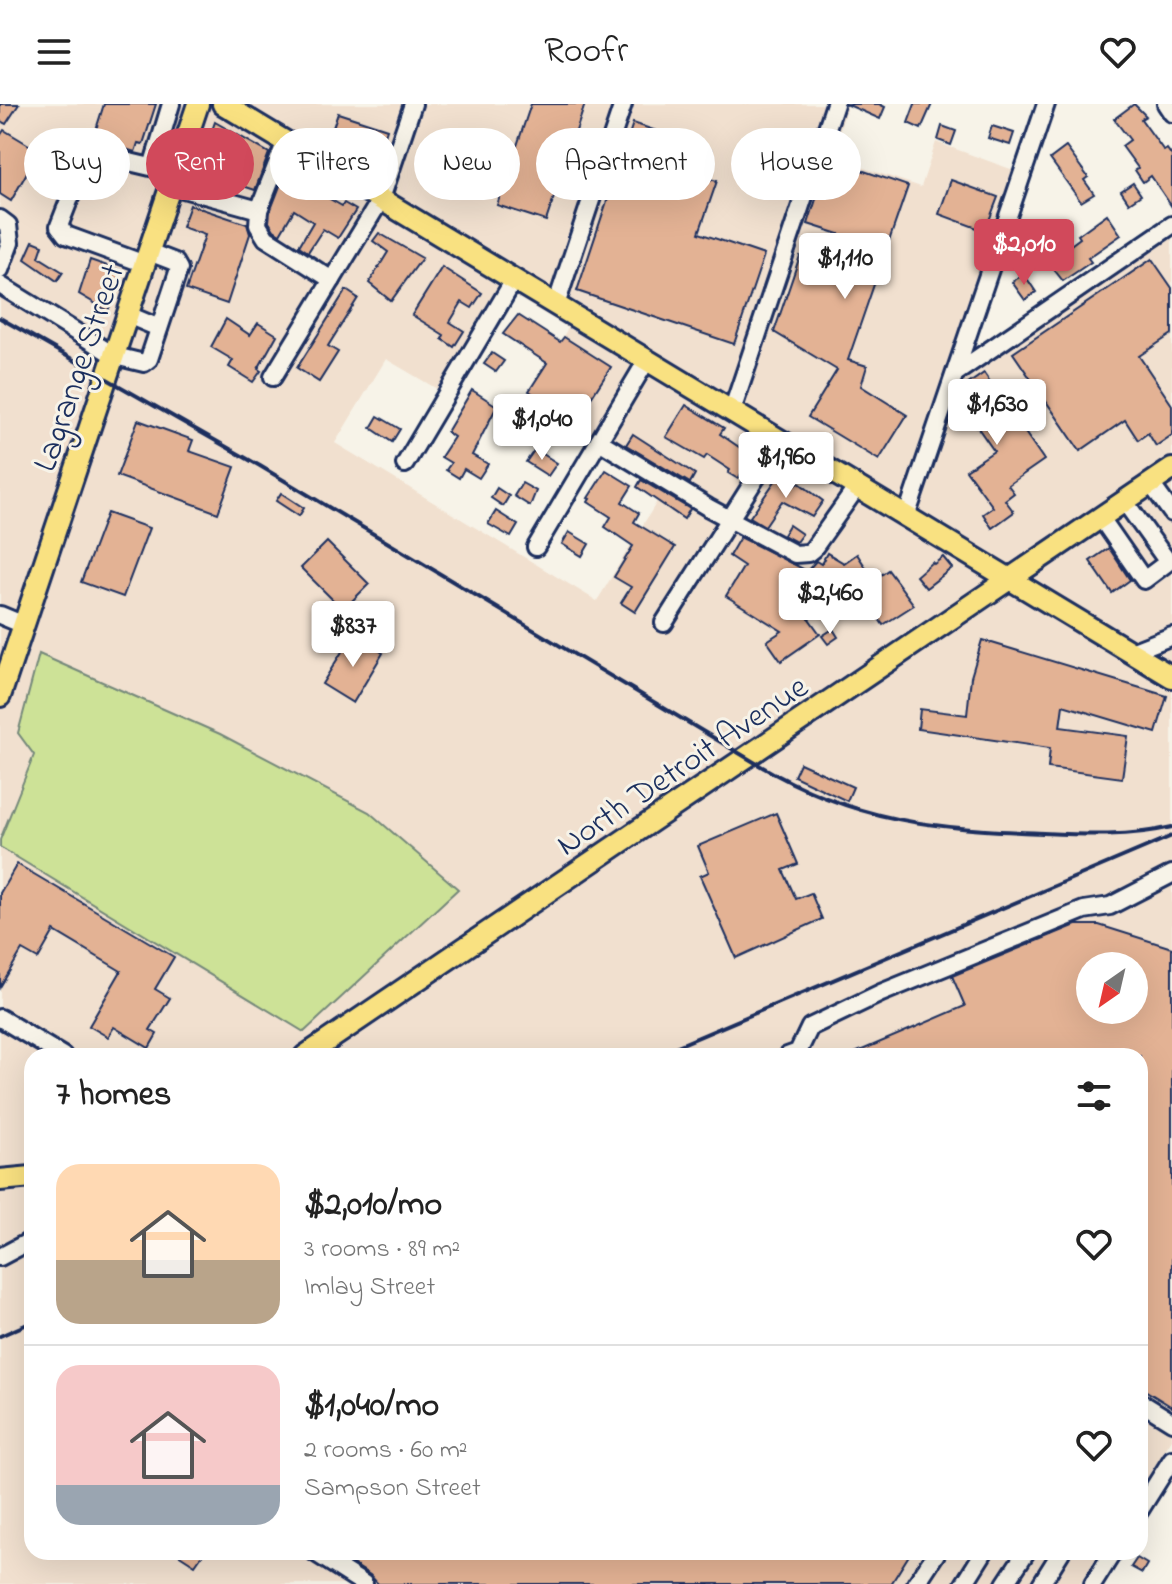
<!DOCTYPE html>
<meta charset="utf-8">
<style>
body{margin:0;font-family:"Indie Flower",sans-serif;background:#f6f6f6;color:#222;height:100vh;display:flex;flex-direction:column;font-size:30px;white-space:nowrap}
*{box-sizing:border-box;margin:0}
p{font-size:26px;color:#767676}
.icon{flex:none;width:44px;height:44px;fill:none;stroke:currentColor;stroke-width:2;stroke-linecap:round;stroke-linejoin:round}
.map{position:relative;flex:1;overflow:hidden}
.side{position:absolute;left:24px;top:944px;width:1124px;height:512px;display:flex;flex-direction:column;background:#fff;border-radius:24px;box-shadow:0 8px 32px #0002}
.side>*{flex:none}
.top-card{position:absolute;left:24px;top:24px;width:1124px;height:72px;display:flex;gap:16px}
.needle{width:52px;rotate:214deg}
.tools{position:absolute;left:1076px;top:848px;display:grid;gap:16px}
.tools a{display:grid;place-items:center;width:72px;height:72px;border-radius:50%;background:#fff;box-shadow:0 8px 32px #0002;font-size:40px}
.price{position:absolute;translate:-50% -68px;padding:0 18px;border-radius:8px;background:#fff;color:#222;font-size:26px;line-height:52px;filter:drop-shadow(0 2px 4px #0008)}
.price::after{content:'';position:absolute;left:50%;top:48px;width:24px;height:18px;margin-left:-12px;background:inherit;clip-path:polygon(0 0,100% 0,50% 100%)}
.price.current{background:#d1495b;color:#fff}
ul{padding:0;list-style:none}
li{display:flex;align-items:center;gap:24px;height:200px;padding:0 32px}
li+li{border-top:2px solid #e0e0e0}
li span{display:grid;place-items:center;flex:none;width:224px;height:160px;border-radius:24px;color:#555}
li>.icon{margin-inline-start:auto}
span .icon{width:96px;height:96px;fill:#fffc;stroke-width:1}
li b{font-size:34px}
h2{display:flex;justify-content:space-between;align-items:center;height:96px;padding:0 32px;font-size:34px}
.pill{padding:0 28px;border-radius:36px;background:#fff;box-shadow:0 8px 32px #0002;font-size:28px;line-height:72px}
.pill.current{background:#d1495b;color:#fff}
header{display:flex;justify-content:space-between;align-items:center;height:104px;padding:0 32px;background:#fff;font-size:36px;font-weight:600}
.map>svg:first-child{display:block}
.built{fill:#f1e0cf;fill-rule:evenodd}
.green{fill:#cde297;stroke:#74887a;stroke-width:2}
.building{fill:#e3b294;stroke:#1b2f5e;stroke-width:2;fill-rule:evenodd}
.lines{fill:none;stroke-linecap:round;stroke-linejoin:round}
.minor-casing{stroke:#1b2f5e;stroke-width:22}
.major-casing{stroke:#1b2f5e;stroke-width:26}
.minor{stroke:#f7f3e8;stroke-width:16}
.major{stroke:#f9e181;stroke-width:20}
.rail{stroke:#1b2f5e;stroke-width:4}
.labels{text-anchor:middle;stroke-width:6;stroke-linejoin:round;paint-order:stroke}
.street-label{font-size:34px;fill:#1b2f5e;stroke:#f7f3e8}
</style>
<header><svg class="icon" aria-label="menu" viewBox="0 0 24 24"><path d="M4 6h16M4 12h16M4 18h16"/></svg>Roofr<svg class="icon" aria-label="heart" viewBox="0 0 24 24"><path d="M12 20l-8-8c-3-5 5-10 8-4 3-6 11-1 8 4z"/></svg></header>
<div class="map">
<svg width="1172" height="1480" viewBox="0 0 1172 1480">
<rect width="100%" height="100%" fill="#f7f3e8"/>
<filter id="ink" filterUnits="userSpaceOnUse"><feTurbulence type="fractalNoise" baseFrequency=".0125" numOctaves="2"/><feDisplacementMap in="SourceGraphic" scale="16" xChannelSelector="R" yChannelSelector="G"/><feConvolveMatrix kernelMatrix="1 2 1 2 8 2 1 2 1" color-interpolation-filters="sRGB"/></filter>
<g filter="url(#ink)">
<path class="built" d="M0 0H848L831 53 921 83 936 38 1019 68 956 267 1172 121V1335L1140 1385V952H32V1448H1100L1080 1480H0ZM505 186 568 224 526 294 667 381 597 497 335 339 386 255 444 289ZM1090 862H1134V906H1090Z"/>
<polygon class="green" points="39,550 220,630 369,708 458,785 304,928 0,743 0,736 34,651 18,629"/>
<g class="building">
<polygon points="0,0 19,0 6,20 0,17"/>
<polygon points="104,0 156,0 143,40 138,39 135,48 93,35"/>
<polygon points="531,0 585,0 546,117 497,101"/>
<polygon points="846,0 879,0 885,3 880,15"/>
<polygon points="915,0 932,0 921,25 908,19"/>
<polygon points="1134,0 1146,12 1141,15 1164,47 1167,45 1172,52 1172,103 1151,72 1143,78 1135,66 1138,64 1122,42 1130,36 1114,15"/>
<polygon points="338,9 387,25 376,58 364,54 365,52 359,50 360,45 329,35"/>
<polygon points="215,18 269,49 255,86 231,78 228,86 194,77"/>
<polygon points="633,19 712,46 703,73 717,77 699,129 764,151 734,240 577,187"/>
<polygon points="942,22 956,27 951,41 938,36"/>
<polygon points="992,22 1014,29 1010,41 988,34"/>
<polygon points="4,26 39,47 11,97 0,90 0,32"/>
<polygon points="1066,43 1088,73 1084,76 1094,90 1081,98 1050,55"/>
<polygon points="829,55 908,82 848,256 867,262 861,282 907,311 879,356 808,313 837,266 774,228 800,152 821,158 824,151 832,154 839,130 808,120"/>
<polygon points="285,69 342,102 344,99 356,106 338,134 323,125 308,148 299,142 313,118 294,106 280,130 274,126 269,118 270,108"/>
<polygon points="951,76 998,93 985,127 939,110"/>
<polygon points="1133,79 1141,91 1129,99 1121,87"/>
<polygon points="190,101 247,120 250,130 227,200 186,186 205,131 182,123"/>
<polygon points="1107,110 1121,131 1088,154 1091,158 1063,177 1048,158 1080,134 1078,131"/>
<polygon points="379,129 422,154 391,197 369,179 388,148 373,137"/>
<polygon points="33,137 43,141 39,153 63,168 57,177 25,155"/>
<polygon points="1152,155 1172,184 1172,230 1139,252 1172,301 1172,331 1156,342 1148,329 1138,336 1125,316 1080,347 1013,249"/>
<polygon points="90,156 122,167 108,207 79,190"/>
<polygon points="442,163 482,189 472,204 462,198 450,218 464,227 454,243 442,235 444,231 412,211"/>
<polygon points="1024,170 1036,188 1025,196 1012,178"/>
<polygon points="346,186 358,194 328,242 338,248 319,278 297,264"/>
<polygon points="518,211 560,238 564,233 611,263 576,317 529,287 547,259 503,230"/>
<polygon points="226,215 250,231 258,219 277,231 258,265 261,267 253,278 229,263 233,256 211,243"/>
<polygon points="492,249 504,257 496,268 484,260"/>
<polygon points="984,269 1044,356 1008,381 1014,389 1005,396 1014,408 992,424 983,410 993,403 966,366 994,347 958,295 961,285"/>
<polygon points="472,286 497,302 472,351 488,360 479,374 464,365 459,374 446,366 451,359 441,353 454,333 447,328"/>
<polygon points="686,301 724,324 720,330 752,352 738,375 728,369 730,366 707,351 704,355 666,333"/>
<polygon points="378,312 400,325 392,338 371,324"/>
<polygon points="138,316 193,336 189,347 235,363 218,409 117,372"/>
<polygon points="633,330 695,370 690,379 626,341"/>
<polygon points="535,345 557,359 548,372 526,358"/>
<polygon points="606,366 632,382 622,398 639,409 634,418 675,443 635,508 621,499 631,483 614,473 633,442 605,423 611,413 588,398 590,395 588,394"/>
<polygon points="780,370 796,381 798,378 823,397 812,413 782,397 765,422 750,413"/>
<polygon points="641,376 690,405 684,415 637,383"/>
<polygon points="522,379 536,387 530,402 514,392"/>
<polygon points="497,384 509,392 503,402 491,394"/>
<polygon points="281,389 304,404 299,412 276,397"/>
<polygon points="496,407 518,421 511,433 488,420"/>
<polygon points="107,409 149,424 123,493 81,478"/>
<polygon points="789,421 802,430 796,438 783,431"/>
<polygon points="569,428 589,440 582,452 562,440"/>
<polygon points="740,433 807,467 816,457 821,460 827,449 844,459 857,450 874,476 888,466 914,501 883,521 850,472 802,505 820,530 781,557 767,537 782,527 726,492 744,462 729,452"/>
<polygon points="327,438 369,480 343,506 301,464"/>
<polygon points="1109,444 1130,476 1112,489 1090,457"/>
<polygon points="943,453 952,464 926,484 916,472 932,458 934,460"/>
<polygon points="833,525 838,533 828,540 822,532"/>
<polygon points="353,530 383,549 353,599 322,580"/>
<polygon points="982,536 1167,592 1156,629 1063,601 1060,623 1128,632 1122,674 1048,664 1050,644 918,625 920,605 967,611 971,573"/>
<polygon points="800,659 853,683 847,697 794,672"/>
<polygon points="776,709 798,760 783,766 796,795 811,789 822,815 736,854 700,772 709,768 698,742"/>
<polygon points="17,760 174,853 155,885 170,894 150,926 157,930 149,944 114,923 108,933 89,922 121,867 54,827 38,855 22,846 0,883 0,789"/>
<path d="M1076 821H1099L1172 844V1303L1140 1283V952H848L965 902 952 872ZM1090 862H1134V906H1090Z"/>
<polygon points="175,1448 204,1448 195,1461"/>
<polygon points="334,1448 911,1448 891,1480 378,1480 370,1471"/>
<polygon points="1137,1454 1147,1460 1142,1469 1131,1463"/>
</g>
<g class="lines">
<g class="minor-casing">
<g id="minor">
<polyline points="1166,0 1172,9"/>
<polyline points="152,63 171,0"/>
<polyline points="172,82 259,106 286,37"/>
<polyline points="259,106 258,121 266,134 332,176"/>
<polyline points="0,115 8,121 10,139 0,166"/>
<polyline points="145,160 66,131 59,122 82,63 90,53 104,52 176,69"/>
<polyline points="0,181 115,252 144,259 149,255 179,165 175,158 149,148"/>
<polyline points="556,201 623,0"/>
<polyline points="128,211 159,224"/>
<polyline points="956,269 1172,121"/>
<polyline points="273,273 381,95 413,0"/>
<polyline points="732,307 835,0"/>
<polyline points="599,337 709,404 795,450 808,449 813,445 857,383"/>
<polyline points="405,360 514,176"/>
<polyline points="1151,380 1172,409"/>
<polyline points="906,413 1046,0"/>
<polyline points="1101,414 1144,476 1168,458 1125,398"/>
<polyline points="536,443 647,256"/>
<polyline points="0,511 24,521"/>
<polyline points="664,519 780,336"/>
<polyline points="1131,548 1172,532"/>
<polyline points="0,914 63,952"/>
<polyline points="787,952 798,948 810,923 881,889 1084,806 1110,802 1172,770"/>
<polyline points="0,1153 32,1136"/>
<polyline points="1140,1298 1172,1318"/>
<polyline points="1140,1406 1172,1355"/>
<polyline points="314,1448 364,1480"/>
<polyline points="916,1480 937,1448"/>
<polyline points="964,1480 984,1448"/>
<polyline points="1005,1480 1026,1448"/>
<polyline points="1041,1480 1061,1448"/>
<polyline points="1093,1480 1113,1448"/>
</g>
</g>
<g class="major-casing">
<g id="major">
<polyline points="223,0 1172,573"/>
<polyline points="0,592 198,0"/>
<polyline points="305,952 1172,365"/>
<polyline points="0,1076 32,1073"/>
</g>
</g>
<use href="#minor" class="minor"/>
<use href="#major" class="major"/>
<g class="rail">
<path d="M0 214 260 362 759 661C857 719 933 724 1043 729 1086 731 1130 733 1172 723"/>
<polyline points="654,952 1172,732"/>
<polyline points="0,1232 32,1218"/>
</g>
</g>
</g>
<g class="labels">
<g class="street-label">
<text transform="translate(77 263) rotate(-71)" y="12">Lagrange Street</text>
<text transform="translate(681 660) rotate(-34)" y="12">North Detroit Avenue</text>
</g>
</g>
</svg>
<div class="tools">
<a><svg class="needle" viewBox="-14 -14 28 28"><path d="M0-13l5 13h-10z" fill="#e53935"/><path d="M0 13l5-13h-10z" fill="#767676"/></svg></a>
</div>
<b class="price current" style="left:1024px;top:183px">$2,010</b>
<b class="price" style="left:845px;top:197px">$1,110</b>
<b class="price" style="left:997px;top:343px">$1,630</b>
<b class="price" style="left:542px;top:358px">$1,040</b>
<b class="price" style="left:786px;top:396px">$1,960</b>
<b class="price" style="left:830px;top:532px">$2,460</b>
<b class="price" style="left:353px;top:565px">$837</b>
<div class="top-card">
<a class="pill">Buy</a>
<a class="pill current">Rent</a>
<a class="pill">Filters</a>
<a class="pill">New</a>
<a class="pill">Apartment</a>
<a class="pill">House</a>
</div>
<section class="side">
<h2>7 homes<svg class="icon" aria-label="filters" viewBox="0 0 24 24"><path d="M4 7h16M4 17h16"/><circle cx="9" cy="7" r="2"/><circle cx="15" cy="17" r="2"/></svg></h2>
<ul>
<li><span style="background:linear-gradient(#ffd9b3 60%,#b9a48a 0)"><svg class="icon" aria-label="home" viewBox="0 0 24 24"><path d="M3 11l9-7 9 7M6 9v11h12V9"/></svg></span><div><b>$2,010/mo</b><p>3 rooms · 89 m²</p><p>Imlay Street</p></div><svg class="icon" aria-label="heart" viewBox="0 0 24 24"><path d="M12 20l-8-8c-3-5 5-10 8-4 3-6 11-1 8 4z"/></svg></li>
<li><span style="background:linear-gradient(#f6c9c9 75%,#9aa5b1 0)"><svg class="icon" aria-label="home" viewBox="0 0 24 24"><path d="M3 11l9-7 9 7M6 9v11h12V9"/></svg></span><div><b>$1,040/mo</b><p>2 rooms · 60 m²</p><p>Sampson Street</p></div><svg class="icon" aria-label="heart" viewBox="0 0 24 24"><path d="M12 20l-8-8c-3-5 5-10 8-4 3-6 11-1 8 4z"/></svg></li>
</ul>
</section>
</div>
